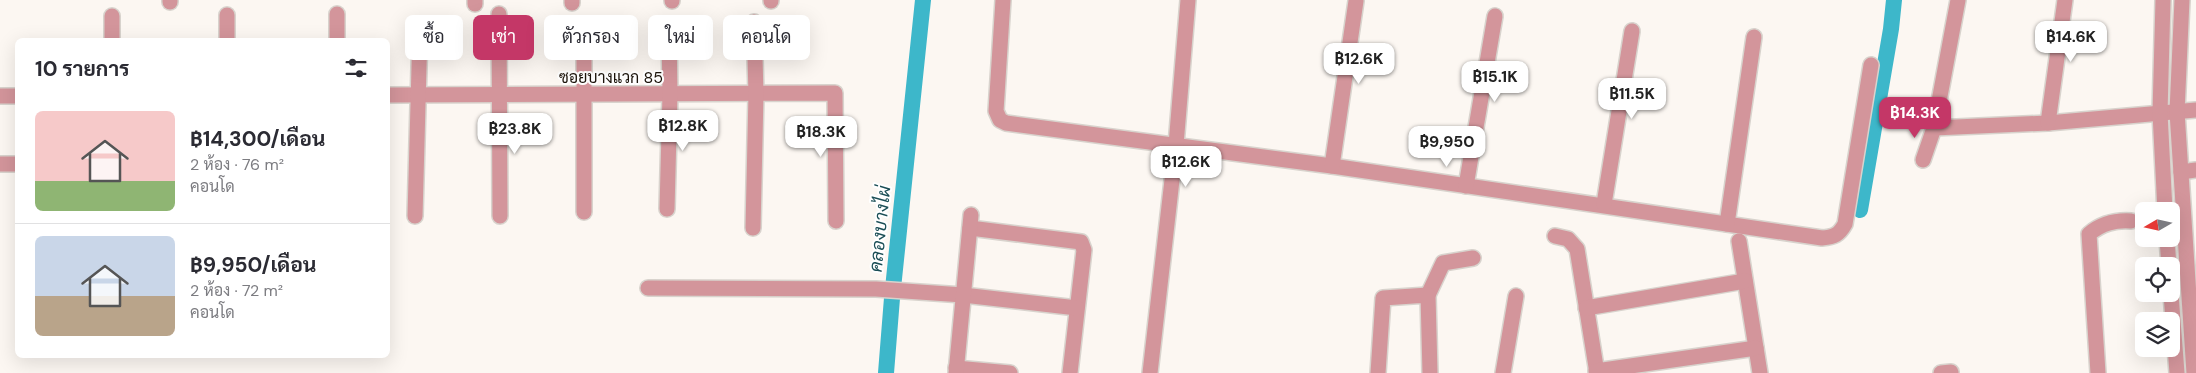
<!DOCTYPE html>
<html lang="th">
<meta charset="utf-8">
<style>
body{margin:0;font-family:"DM Sans",Sarabun,sans-serif;background:#f7f7f7;color:#2b2b33;height:100vh;display:flex;flex-direction:column;font-size:19px;white-space:nowrap}
*{box-sizing:border-box;margin:0}
p{font-size:16px;color:#7c7c81}
.icon{flex:none;width:28px;height:28px;fill:none;stroke:currentColor;stroke-width:2;stroke-linecap:round;stroke-linejoin:round}
.map{position:relative;flex:1;overflow:hidden}
.panel{position:absolute;left:15px;top:38px;width:375px;height:320px;display:flex;flex-direction:column;background:#fff;border-radius:8px;box-shadow:0 5px 20px #0002}
.panel>*{flex:none}
.guide{position:absolute;left:405px;top:15px;width:475px;height:45px;display:flex;gap:10px}
.needle{width:32px;rotate:261deg}
.tools{position:absolute;left:2135px;top:202px;display:grid;gap:10px}
.tools a{display:grid;place-items:center;width:45px;height:45px;border-radius:8px;background:#fff;box-shadow:0 5px 20px #0002;font-size:25px}
.price{position:absolute;translate:-50% -42px;padding:0 11px;border-radius:10px;background:#fff;color:#222;font-size:16px;line-height:32px;filter:drop-shadow(0 1px 2px #0008)}
.price::after{content:'';position:absolute;left:50%;top:30px;width:15px;height:11px;margin-left:-8px;background:inherit;clip-path:polygon(0 0,100% 0,50% 100%)}
.price.active{background:#c43767;color:#fff}
ul{padding:0;list-style:none}
li{display:flex;align-items:center;gap:15px;height:125px;padding:0 20px}
li+li{border-top:1px solid #e1e1e2}
li span{display:grid;place-items:center;flex:none;width:140px;height:100px;border-radius:8px;color:#555}
li>.icon{margin-inline-start:auto}
span .icon{width:60px;height:60px;fill:#fffc;stroke-width:1}
li b{font-size:21px}
h2{display:flex;justify-content:space-between;align-items:center;height:60px;padding:0 20px;font-size:21px}
.chip{padding:0 18px;border-radius:8px;background:#fff;box-shadow:0 5px 20px #0002;font-size:18px;line-height:45px}
.chip.active{background:#c43767;color:#fff}
.map>svg:first-child{display:block}
.lines{fill:none;stroke-linecap:round;stroke-linejoin:round}
.canal{stroke:#3db7ca;stroke-width:16}
.minor-casing{stroke:#d8d3cd;stroke-width:18}
.minor{stroke:#d3959b;stroke-width:15}
.labels{text-anchor:middle;stroke-width:4;stroke-linejoin:round;paint-order:stroke}
.street-label{font-size:16px;fill:#1c140b;stroke:#fff}
.water-label{font-size:18px;font-style:italic;fill:#1b4e56;stroke:#fff}
</style>
<div class="map">
<svg width="2196" height="373" viewBox="0 0 2196 373">
<rect width="100%" height="100%" fill="#fcf7f2"/>
<g class="lines">
<g class="canal">
<polyline points="1860,210 1891,29 1894,0"/>
<polyline points="886,373 892,298 923,0"/>
</g>
<g class="minor-casing">
<g id="minor">
<path d="M1003 0 996 111 1000 120 1006 123 1332 166 1822 238C1834 237 1839 235 1845 224L1871 65"/>
<polyline points="1958,0 1934,128 2048,123 2196,110"/>
<polyline points="2163,0 2160,113 2165,211"/>
<polyline points="2182,0 2177,112 2194,373"/>
<polyline points="672,1 672,0"/>
<polyline points="771,1 771,0"/>
<polyline points="170,2 170,0"/>
<polyline points="572,3 572,0"/>
<polyline points="475,4 475,0"/>
<polyline points="499,14 500,216"/>
<polyline points="227,15 227,40"/>
<polyline points="112,16 112,40"/>
<polyline points="337,40 337,14"/>
<polyline points="388,95 835,93 836,221"/>
<polyline points="0,96 18,96"/>
<polyline points="2048,123 2065,0"/>
<polyline points="1923,160 1934,128"/>
<polyline points="0,164 18,164"/>
<polyline points="1332,166 1356,1"/>
<polyline points="2181,172 2196,170"/>
<polyline points="1466,186 1495,16"/>
<polyline points="1604,204 1632,31"/>
<polyline points="667,209 670,94 669,33"/>
<polyline points="584,212 584,28"/>
<polyline points="415,216 420,30"/>
<polyline points="1727,224 1754,37"/>
<polyline points="753,228 756,94 754,22"/>
<polyline points="970,228 1081,242 1084,250 1070,373"/>
<polyline points="1555,236 1568,239 1577,249 1597,373"/>
<polyline points="2167,239 2169,266"/>
<polyline points="1739,241 1760,373"/>
<polyline points="648,288 876,289 963,295 1077,308"/>
<polyline points="2171,294 2177,373"/>
<polyline points="1428,295 1443,263 1473,258"/>
<polyline points="1586,308 1745,281"/>
<polyline points="956,368 1010,373"/>
<polyline points="1596,371 1756,348"/>
<polyline points="956,373 971,215"/>
<polyline points="1150,373 1176,145 1188,0"/>
<polyline points="1378,373 1383,298 1428,295 1430,373"/>
<polyline points="1503,373 1516,296"/>
<polyline points="1941,373 1951,372"/>
<path d="M2098 373 2089 234C2102 223 2115 220 2131 221"/>
</g>
</g>
<use href="#minor" class="minor"/>
</g>
<g class="labels">
<g class="street-label">
<text x="611" y="83">ซอยบางแวก 85</text>
</g>
<g class="water-label">
<text transform="translate(880 229) rotate(-84)" y="6">คลองบางไผ่</text>
</g>
</g>
</svg>
<div class="tools">
<a><svg class="needle" viewBox="-14 -14 28 28"><path d="M0-13l5 13h-10z" fill="#e53935"/><path d="M0 13l5-13h-10z" fill="#7c7c81"/></svg></a>
<a><svg class="icon" aria-label="locate" viewBox="0 0 24 24"><circle cx="12" cy="12" r="6"/><path d="M12 2v4M12 18v4M2 12h4M18 12h4"/></svg></a>
<a><svg class="icon" aria-label="layers" viewBox="0 0 24 24"><path d="M12 4l9 5-9 5-9-5zM3 14l9 5 9-5"/></svg></a>
</div>
<b class="price" style="left:2071px;top:63px">฿14.6K</b>
<b class="price" style="left:1359px;top:85px">฿12.6K</b>
<b class="price" style="left:1495px;top:103px">฿15.1K</b>
<b class="price" style="left:1632px;top:120px">฿11.5K</b>
<b class="price active" style="left:1915px;top:139px">฿14.3K</b>
<b class="price" style="left:683px;top:152px">฿12.8K</b>
<b class="price" style="left:515px;top:155px">฿23.8K</b>
<b class="price" style="left:821px;top:158px">฿18.3K</b>
<b class="price" style="left:1447px;top:168px">฿9,950</b>
<b class="price" style="left:1186px;top:188px">฿12.6K</b>
<div class="guide">
<a class="chip">ซื้อ</a>
<a class="chip active">เช่า</a>
<a class="chip">ตัวกรอง</a>
<a class="chip">ใหม่</a>
<a class="chip">คอนโด</a>
</div>
<section class="panel">
<h2>10 รายการ<svg class="icon" aria-label="filters" viewBox="0 0 24 24"><path d="M4 7h16M4 17h16"/><circle cx="9" cy="7" r="2"/><circle cx="15" cy="17" r="2"/></svg></h2>
<ul>
<li><span style="background:linear-gradient(#f6c9c9 70%,#8fb573 0)"><svg class="icon" aria-label="home" viewBox="0 0 24 24"><path d="M3 11l9-7 9 7M6 9v11h12V9"/></svg></span><div><b>฿14,300/เดือน</b><p>2 ห้อง · 76 m²</p><p>คอนโด</p></div></li>
<li><span style="background:linear-gradient(#c9d6e8 60%,#b9a48a 0)"><svg class="icon" aria-label="home" viewBox="0 0 24 24"><path d="M3 11l9-7 9 7M6 9v11h12V9"/></svg></span><div><b>฿9,950/เดือน</b><p>2 ห้อง · 72 m²</p><p>คอนโด</p></div></li>
</ul>
</section>
</div>
